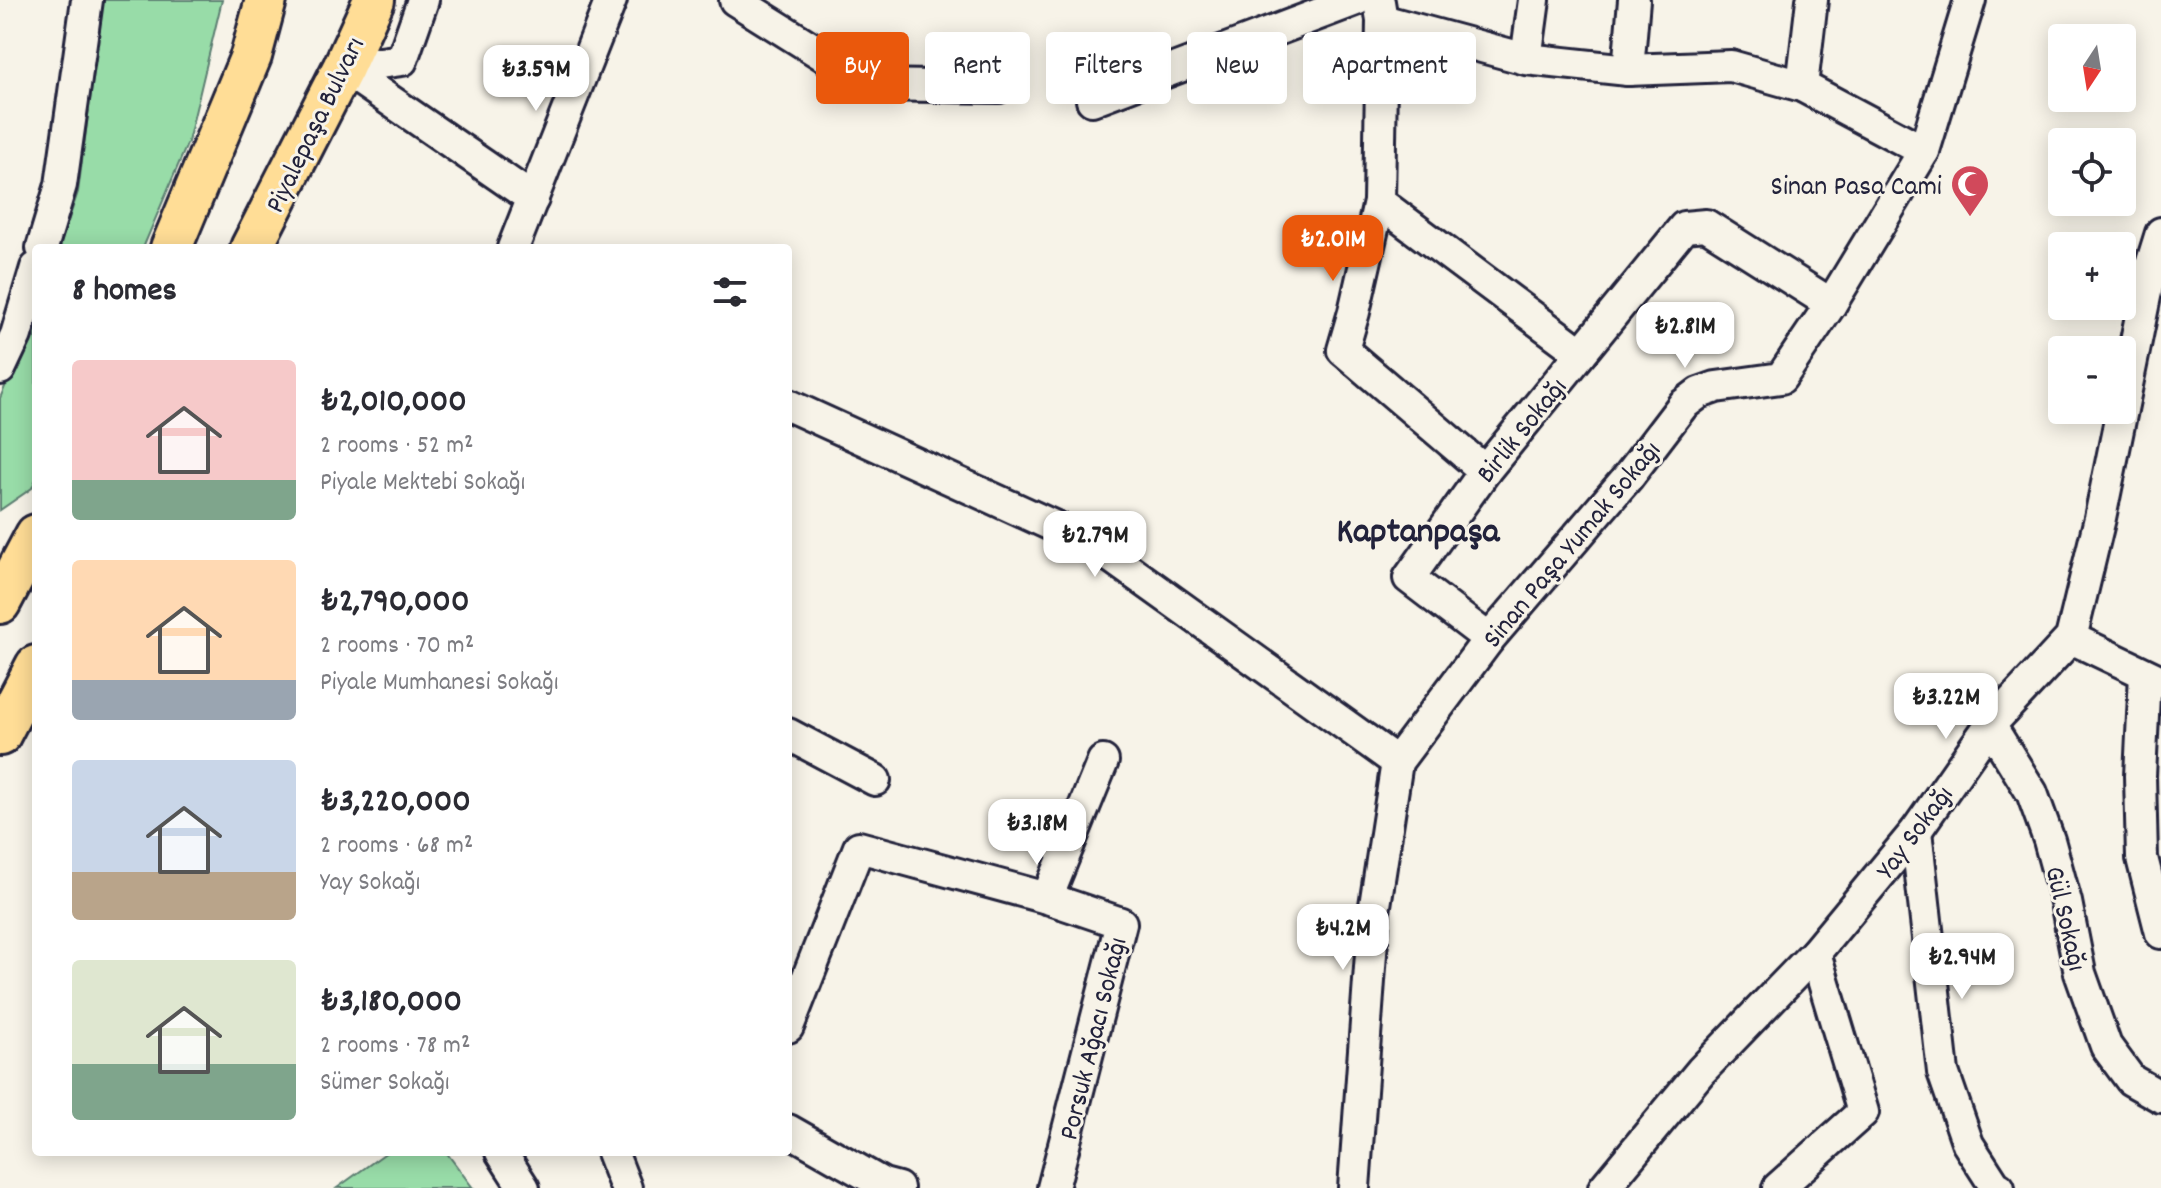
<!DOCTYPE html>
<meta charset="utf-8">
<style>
body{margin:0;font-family:Dekko,sans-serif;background:#f7f7f7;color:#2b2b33;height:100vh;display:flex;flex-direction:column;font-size:30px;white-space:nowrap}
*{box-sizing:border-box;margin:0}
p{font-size:26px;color:#7c7c81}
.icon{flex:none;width:44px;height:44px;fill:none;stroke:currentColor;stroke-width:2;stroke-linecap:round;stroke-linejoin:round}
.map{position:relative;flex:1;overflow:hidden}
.side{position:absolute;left:32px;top:244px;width:760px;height:912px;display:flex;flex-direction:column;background:#fff;border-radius:8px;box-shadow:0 4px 20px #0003}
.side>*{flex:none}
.hud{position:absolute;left:816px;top:32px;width:760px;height:72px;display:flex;gap:16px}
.needle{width:52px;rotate:192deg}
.controls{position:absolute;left:2048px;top:24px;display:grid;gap:16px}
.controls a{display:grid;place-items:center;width:88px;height:88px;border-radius:8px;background:#fff;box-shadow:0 4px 20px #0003;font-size:40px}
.price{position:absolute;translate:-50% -68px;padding:0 18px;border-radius:16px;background:#fff;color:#222;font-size:26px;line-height:52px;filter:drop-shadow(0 2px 4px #0008)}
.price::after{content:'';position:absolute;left:50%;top:48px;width:24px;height:18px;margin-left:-12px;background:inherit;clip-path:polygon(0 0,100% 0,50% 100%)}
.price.active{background:#ea580c;color:#fff}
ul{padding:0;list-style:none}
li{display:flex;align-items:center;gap:24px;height:200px;padding:0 40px}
li span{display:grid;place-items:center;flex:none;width:224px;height:160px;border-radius:8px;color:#555}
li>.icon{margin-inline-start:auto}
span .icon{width:96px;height:96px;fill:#fffc;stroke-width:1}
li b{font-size:34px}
h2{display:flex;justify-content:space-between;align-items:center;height:96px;padding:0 40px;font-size:34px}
.chip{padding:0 28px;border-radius:8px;background:#fff;box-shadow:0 4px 20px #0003;font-size:28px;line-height:72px}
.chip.active{background:#ea580c;color:#fff}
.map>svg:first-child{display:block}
.green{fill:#98dca8;stroke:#5d7f72;stroke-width:2}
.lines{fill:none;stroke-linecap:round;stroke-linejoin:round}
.minor-casing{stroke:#22223b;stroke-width:36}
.major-casing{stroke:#22223b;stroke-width:46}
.minor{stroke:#f7f3e8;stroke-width:30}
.major{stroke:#ffdd96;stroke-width:40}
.labels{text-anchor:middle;stroke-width:6;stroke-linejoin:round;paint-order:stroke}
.street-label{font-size:28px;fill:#22223b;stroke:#f7f3e8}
.poi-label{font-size:28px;fill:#22223b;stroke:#f7f3e8;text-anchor:end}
.district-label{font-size:36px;font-weight:bold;fill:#22223b;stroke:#f7f3e8}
</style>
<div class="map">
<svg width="2161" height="1188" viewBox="0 0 2161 1188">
<rect width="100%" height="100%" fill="#f7f3e8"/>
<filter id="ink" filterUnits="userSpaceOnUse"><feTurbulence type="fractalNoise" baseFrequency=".0125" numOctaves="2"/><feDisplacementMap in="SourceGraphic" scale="16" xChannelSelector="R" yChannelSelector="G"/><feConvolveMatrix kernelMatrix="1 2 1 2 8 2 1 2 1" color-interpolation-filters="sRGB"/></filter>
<g filter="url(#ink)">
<g class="green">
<polygon points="103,0 222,0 188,142 143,248 59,248 78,192"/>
<polygon points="36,317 36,479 32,488 0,510 0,398"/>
<polygon points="387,1152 446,1152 473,1188 337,1188"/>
</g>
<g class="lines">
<g class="minor-casing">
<g id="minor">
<polyline points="735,0 871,85 999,87"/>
<polyline points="1379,2 1382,20 1379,202 1354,312 1343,350 1485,471"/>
<polyline points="1382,20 1526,59 1628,70 1731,66 1802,86 1924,151"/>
<polyline points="1526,59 1534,0"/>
<polyline points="343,68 533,199"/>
<polyline points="343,68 402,60 423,0"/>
<polyline points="1628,70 1634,0"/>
<polyline points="1802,86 1812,0"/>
<polyline points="1092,100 1356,0"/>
<polyline points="1379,202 1581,353"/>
<polyline points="42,248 61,185 87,0"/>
<polyline points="513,248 611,0"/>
<polyline points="0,369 16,335 36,268"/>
<polyline points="788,405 1093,544 1397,762"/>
<polyline points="2071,638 2161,681"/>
<polyline points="1489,639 1409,578 1485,471 1684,227 1706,225 1831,304"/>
<polyline points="2145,674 2140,776 2142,858 2161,933"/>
<polyline points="1990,725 2032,793 2049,840 2066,902 2080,973 2106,1046 2131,1080 2161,1097"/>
<polyline points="788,734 875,780"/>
<polyline points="1916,831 1943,1072 1968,1144 1995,1186 1999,1188"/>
<polyline points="1047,898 1103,761"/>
<polyline points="788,1027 859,847 1047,898 1121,923 1053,1188"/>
<polyline points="788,1130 883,1184 898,1188"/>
<polyline points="501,1152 524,1188"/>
<polyline points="612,1152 626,1188"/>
<polyline points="1354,1188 1374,912 1397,762 1489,639 1628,477 1683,405 1699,393 1716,387 1781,378 1831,304 1924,151 1970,0"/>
<polyline points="1604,1188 1701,1071 1815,953 1916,831 1990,725 2071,638 2100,518 2152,262 2161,233"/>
<polyline points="1778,1188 1863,1112 1815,953"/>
</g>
</g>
<g class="major-casing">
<g id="major">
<polyline points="171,248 251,56 266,0"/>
<polyline points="251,248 343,68 374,0"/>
<polyline points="0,603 36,535"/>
<polyline points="0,735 36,666"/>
</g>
</g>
<use href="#minor" class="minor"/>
<use href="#major" class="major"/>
</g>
</g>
<defs>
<g id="mosque-pin" transform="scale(2)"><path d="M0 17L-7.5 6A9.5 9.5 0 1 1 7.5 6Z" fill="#d1495b" stroke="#f7f3e8"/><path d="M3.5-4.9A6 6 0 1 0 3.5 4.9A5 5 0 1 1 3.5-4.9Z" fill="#fff"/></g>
</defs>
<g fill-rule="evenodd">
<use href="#mosque-pin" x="1970" y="184"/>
</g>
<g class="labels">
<g class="street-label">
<text transform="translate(313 124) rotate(-64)" y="10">Piyalepaşa Bulvarı</text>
<text transform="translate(1520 429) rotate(-51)" y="10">Birlik Sokağı</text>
<text transform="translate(1570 543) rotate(-50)" y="10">Sinan Paşa Yumak Sokağı</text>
<text transform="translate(1913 831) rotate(-53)" y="10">Yay Sokağı</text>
<text transform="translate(2068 918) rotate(77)" y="10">Gül Sokağı</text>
<text transform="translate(1091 1038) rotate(-76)" y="10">Porsuk Ağacı Sokağı</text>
</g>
<g class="poi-label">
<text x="1942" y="194">Sinan Pasa Cami</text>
</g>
<g class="district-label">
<text x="1418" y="541">Kaptanpaşa</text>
</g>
</g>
</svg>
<div class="controls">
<a><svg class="needle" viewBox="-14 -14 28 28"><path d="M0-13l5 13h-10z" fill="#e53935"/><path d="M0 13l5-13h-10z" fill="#7c7c81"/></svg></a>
<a><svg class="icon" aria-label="locate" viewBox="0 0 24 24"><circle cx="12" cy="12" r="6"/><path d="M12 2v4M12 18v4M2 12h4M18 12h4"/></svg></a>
<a>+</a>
<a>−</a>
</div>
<b class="price" style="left:536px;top:113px">₺3.59M</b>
<b class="price active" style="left:1333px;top:283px">₺2.01M</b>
<b class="price" style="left:1685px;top:370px">₺2.81M</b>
<b class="price" style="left:1095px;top:579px">₺2.79M</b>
<b class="price" style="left:1946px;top:741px">₺3.22M</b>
<b class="price" style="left:1037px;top:867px">₺3.18M</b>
<b class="price" style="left:1343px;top:972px">₺4.2M</b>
<b class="price" style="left:1962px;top:1001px">₺2.94M</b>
<div class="hud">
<a class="chip active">Buy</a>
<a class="chip">Rent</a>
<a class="chip">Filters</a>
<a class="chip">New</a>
<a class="chip">Apartment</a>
</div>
<section class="side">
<h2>8 homes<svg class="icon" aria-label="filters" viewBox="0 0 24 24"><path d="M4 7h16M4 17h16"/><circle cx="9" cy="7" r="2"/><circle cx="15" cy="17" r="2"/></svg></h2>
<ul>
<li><span style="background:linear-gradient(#f6c9c9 75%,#7fa58c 0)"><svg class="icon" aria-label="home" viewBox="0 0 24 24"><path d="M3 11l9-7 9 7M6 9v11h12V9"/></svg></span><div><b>₺2,010,000</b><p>2 rooms · 52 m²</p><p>Piyale Mektebi Sokağı</p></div></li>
<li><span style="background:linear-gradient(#ffd9b3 75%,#9aa5b1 0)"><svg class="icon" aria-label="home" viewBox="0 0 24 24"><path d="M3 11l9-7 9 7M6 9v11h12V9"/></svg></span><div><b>₺2,790,000</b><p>2 rooms · 70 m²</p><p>Piyale Mumhanesi Sokağı</p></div></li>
<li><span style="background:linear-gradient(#c9d6e8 70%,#b9a48a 0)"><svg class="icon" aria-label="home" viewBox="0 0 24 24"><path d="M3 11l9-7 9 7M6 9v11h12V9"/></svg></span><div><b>₺3,220,000</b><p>2 rooms · 68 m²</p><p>Yay Sokağı</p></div></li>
<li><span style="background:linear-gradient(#dfe7d0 65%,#7fa58c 0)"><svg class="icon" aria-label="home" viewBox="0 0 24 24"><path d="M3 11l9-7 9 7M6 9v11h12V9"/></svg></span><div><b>₺3,180,000</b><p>2 rooms · 78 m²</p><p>Sümer Sokağı</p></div></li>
</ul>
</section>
</div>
